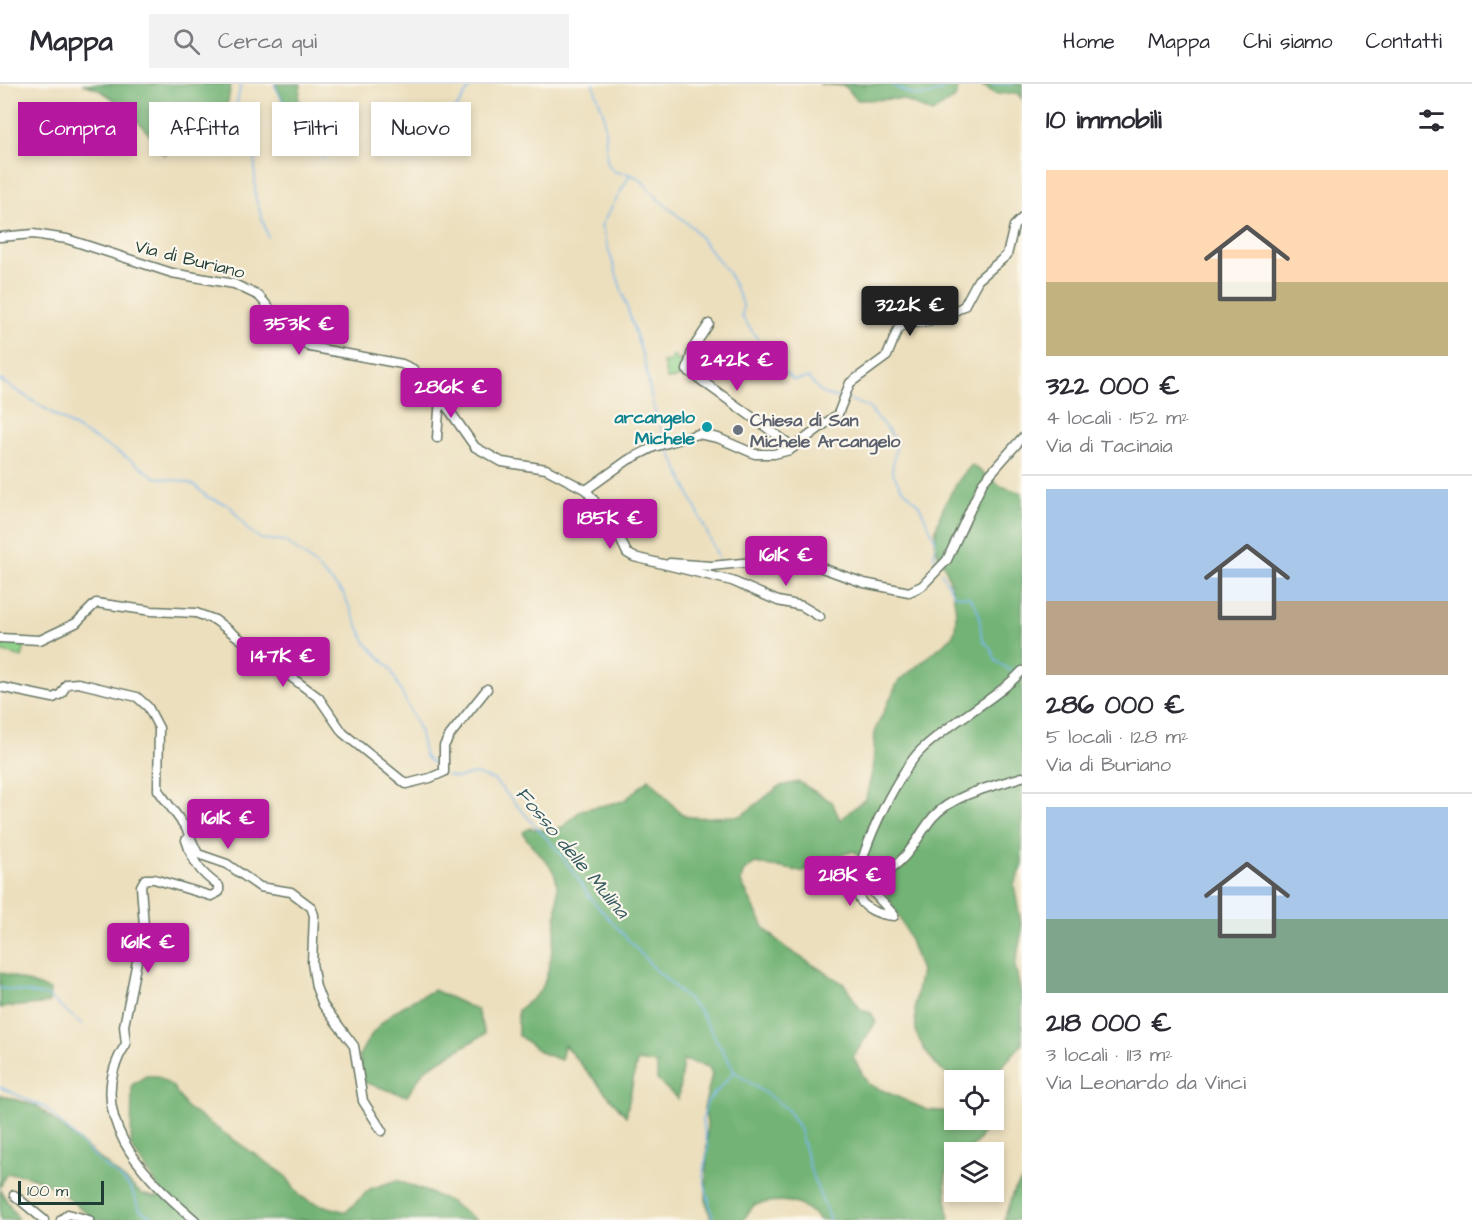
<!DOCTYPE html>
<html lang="it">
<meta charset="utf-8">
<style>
body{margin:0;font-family:"Architects Daughter",sans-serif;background:#f2f2f3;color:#2b2b33;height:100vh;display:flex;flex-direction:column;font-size:22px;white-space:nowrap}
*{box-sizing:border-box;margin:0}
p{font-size:20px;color:#7c7c81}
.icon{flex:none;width:33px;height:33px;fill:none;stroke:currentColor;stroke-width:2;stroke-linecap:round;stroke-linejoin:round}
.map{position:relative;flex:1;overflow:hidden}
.drawer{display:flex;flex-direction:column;background:#fff;width:450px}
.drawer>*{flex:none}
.banner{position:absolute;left:18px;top:18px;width:570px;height:54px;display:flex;gap:12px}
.tools{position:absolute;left:944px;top:986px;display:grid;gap:12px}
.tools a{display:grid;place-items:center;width:60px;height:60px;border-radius:0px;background:#fff;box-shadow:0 3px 9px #0003;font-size:30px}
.scale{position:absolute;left:18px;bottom:15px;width:86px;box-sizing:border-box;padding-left:6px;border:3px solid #1f3d34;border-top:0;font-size:16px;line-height:21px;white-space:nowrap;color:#1f3d34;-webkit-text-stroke:4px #fbf7ec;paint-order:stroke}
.price{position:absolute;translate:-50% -51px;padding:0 14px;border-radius:6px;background:#b5179e;color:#fff;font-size:20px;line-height:39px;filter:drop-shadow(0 2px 3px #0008)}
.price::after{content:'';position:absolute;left:50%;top:36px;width:18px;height:14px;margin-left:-9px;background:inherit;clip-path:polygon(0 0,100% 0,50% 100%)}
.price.current{background:#222;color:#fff}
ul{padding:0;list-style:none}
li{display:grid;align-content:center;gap:12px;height:318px;padding:0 24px}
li+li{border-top:2px solid #e1e1e2}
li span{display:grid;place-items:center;height:186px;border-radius:0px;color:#555}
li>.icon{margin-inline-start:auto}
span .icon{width:108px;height:108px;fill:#fffc;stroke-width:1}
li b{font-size:26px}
h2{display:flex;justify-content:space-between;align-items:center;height:72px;padding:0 24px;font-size:26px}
.chip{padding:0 21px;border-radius:0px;background:#fff;box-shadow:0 3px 9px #0003;font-size:21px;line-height:54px}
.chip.current{background:#b5179e;color:#fff}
header{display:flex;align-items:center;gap:36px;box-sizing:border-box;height:84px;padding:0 30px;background:#fff;border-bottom:2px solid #e1e1e2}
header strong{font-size:28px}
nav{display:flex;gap:33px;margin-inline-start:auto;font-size:21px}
.search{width:420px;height:54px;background:#f2f2f3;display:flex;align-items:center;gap:15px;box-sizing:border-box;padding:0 21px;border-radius:0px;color:#7c7c81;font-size:22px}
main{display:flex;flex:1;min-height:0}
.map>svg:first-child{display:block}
.green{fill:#8fd28a;stroke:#57885f;stroke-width:1.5}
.forest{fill:#73b476;stroke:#497855;stroke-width:1.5}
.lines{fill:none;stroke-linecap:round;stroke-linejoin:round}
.stream{stroke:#7ab8ed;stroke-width:1.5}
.minor-casing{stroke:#677664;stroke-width:11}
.minor{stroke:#fff;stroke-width:8}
.culture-dot{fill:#0f9aa8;stroke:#fbf7ec;stroke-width:2}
.worship-dot{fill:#6b7280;stroke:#fbf7ec;stroke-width:2}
.labels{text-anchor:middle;stroke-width:4.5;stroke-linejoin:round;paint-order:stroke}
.street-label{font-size:18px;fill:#1f3d34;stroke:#fbf7ec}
.culture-label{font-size:18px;font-weight:bold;fill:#0d838f;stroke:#fbf7ec;text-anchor:end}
.worship-label{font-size:18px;font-weight:bold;fill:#5b616d;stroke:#fbf7ec;text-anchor:start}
.water-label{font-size:20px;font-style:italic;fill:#365c62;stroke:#fbf7ec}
</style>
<header>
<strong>Mappa</strong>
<div class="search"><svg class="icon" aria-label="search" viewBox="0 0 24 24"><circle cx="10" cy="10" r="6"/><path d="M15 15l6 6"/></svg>Cerca qui</div>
<nav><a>Home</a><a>Mappa</a><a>Chi siamo</a><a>Contatti</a></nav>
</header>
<main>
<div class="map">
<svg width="1022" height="1136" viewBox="0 0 1022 1136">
<rect width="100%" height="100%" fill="#fbf7ec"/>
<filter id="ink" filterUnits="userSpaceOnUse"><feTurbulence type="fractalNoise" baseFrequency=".0167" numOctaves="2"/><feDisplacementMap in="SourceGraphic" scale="12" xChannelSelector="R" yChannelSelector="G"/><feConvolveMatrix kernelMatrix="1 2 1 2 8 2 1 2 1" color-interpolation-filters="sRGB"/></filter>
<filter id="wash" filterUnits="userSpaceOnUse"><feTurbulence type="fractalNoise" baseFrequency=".008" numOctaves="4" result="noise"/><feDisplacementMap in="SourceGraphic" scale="24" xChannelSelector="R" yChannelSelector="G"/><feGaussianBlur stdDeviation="1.35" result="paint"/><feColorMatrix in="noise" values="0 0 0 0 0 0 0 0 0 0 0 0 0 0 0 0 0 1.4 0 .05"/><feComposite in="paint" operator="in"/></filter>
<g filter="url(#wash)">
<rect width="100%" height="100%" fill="#ecdfbd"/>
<g class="green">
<polygon points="671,272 675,272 676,277 683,276 684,289 680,289 680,294 667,295 663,278 671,277"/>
<polygon points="4,556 25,562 22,573 0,567"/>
</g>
<g class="forest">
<path d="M82 0H231L227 23 220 31 164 71C148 46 112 5 82 0Z"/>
<polygon points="275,0 301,0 297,26 282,25 282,15"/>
<polygon points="819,0 959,0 955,14 932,29 902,15 857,16 845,2"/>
<polygon points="980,0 1022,0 1022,15 1017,9 996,10"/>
<path d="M972 381 1001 402 1022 409V784L1014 801 1022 846 1015 882 1022 915V960L990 996H957L941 986 925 967 916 949 915 919 921 887 907 848 877 792 854 767 812 780 804 788 755 779 743 788 741 798 765 845 787 865 844 900 861 926 871 929 876 938 853 973 868 1000 927 1026 954 1028V1035H971L983 1047C979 1060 967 1068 954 1068V1076C939 1088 948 1119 949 1136H820C801 1115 780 1114 754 1121L743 1136H711L706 1116 707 1039 704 1024 712 990 709 983 683 976 678 1015 657 996V980L637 977 626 1032 564 961 561 976 542 969 518 951V926C525 920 538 912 542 904 552 885 563 807 554 789 546 772 530 765 523 748L530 744 553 747 564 742 581 726 624 717 649 695C661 705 672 724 685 732 693 736 729 731 741 732L780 702 799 698 832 718 840 736 866 714 873 684 875 646 898 598 952 553C961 536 952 503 946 485 943 478 938 471 936 464 930 440 955 397 972 381Z"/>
<polygon points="0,888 50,906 49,919 0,924"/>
<path d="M434 906 477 926 485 950 424 986 407 1012 363 998 359 972C377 935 398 923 434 906Z"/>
<path d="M146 992H157L173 1003 186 1023 285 1091 300 1112 311 1118 346 1128 370 1105 397 1096 447 1116 476 1136H95C70 1115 41 1087 6 1090L0 1104V1011L37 1022 142 1110 157 1114 160 1106 131 1062 132 1001Z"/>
<polygon points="1022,1096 1022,1136 1004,1136 1013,1108"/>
<polygon points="0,1106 16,1131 18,1136 0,1136"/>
</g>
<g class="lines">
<g class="stream">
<polyline points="241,0 234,32 255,67 255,112 268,153"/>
<polyline points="274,0 292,36 325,76"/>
<polyline points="593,0 604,31 607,79 615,88 630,90 640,95 660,117 692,143 729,190 743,220 742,233 757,254 759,267 794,296 808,294 823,310 839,314"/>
<path d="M891 0C914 15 928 17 950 0"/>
<polyline points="991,0 1014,0"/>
<polyline points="440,49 472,0"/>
<polyline points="630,91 601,142 644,276 653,321 665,357"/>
<polyline points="0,296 79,346 128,374 155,393 186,398 196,402 207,413 230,422 248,446 261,455 285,457 311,477 343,509 366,559 390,584 419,645 425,673 441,686"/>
<polyline points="848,315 868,323 897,357 892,387 900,402 919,421 936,457 934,472 938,479"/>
<polyline points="667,361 720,477"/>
<path d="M941 488 954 511 969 513C986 531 976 542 984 558L990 563 996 577 1014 589"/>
<polyline points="447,691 456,694 475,690 494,696 560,769 592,816 654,884 699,926 735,988 786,1024 799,1044 812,1091 830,1136"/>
<polyline points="0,904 48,912 83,941"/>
<polyline points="0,1003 46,1024 101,1079 122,1095 131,1105 140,1126 157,1136"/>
<polyline points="713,1136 703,1091 708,1063 702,1037 707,1018 734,988"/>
</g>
</g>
</g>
<g filter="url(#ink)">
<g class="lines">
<g class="minor-casing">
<g id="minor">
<polyline points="0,153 33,150 67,155 172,189 234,200 259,212 290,248 310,263 402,280 413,285 440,313 475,363 502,378 546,385 586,406 615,444 627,469 634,473 732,497 778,517 802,522 820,533"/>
<polyline points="709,240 693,264 687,286 792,362"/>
<polyline points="437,354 440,313"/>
<polyline points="586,406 628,376 654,363 698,350 718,354 755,370 774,370 790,366 838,330 850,299 887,272 898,245 905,240 939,236 964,222 978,196 1007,171 1014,142 1022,134"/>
<polyline points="670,479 711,482 774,476 802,477 864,499 909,508 922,502 947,476 983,398 1022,354"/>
<polyline points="0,554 40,556 76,539 96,519 152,527 196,529 215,536 319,614 343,649 406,700 430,694 444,688 444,662 450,651 487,605"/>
<polyline points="0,603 53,614 61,610 67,600 78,599 137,613 148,623 159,644 158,706 186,744 198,770 227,780 260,803 291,808 311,823 314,831 312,879 316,903 323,921 354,962 363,1017 382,1047"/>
<path d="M186 756C193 778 200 789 219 802V808L211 812 154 795H145L141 802 144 842 124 942 126 960C81 1029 143 1093 195 1136"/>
<path d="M894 831 871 806C874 790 889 788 899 778 914 765 921 747 933 733 954 710 994 702 1022 693"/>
<path d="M894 832C881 831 861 825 858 810 851 780 899 687 921 666 951 637 993 618 1022 587"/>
<polyline points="14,1111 44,1136"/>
<polyline points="61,1136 68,1130 89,1136"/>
</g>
</g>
<use href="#minor" class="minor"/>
</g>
</g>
<circle class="culture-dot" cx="707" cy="343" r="6"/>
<circle class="worship-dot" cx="738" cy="346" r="6"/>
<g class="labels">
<g class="street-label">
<text transform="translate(190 175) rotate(14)" y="6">Via di Buriano</text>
</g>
<g class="culture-label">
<text x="695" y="339">arcangelo<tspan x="695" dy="21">Michele</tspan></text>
</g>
<g class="worship-label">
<text x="750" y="342">Chiesa di San<tspan x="750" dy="21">Michele Arcangelo</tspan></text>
</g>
<g class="water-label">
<text transform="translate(573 768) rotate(50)" y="7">Fosso delle Mulina</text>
</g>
</g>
</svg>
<div class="tools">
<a><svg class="icon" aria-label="locate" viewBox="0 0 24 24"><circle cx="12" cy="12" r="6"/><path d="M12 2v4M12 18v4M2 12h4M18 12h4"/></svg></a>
<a><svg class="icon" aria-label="layers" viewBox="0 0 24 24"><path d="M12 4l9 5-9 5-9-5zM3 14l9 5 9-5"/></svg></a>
</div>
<div class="scale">100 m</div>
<b class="price current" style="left:910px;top:253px">322K €</b>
<b class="price" style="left:299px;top:272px">353K €</b>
<b class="price" style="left:737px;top:308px">242K €</b>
<b class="price" style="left:451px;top:335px">286K €</b>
<b class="price" style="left:610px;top:466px">185K €</b>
<b class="price" style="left:786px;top:503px">161K €</b>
<b class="price" style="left:283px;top:604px">147K €</b>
<b class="price" style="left:228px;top:766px">161K €</b>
<b class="price" style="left:850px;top:823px">218K €</b>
<b class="price" style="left:148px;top:890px">161K €</b>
<div class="banner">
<a class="chip current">Compra</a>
<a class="chip">Affitta</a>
<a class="chip">Filtri</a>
<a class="chip">Nuovo</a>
</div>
</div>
<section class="drawer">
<h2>10 immobili<svg class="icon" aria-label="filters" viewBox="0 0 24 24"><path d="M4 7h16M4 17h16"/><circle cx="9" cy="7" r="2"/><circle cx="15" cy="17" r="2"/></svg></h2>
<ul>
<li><span style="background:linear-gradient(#ffd9b3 60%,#c2b280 0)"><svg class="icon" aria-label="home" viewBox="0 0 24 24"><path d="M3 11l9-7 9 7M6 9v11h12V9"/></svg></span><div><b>322 000 €</b><p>4 locali · 152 m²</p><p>Via di Tacinaia</p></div></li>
<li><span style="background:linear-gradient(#a9c7e8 60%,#b9a48a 0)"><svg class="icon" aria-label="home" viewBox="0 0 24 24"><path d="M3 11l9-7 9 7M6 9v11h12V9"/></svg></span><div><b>286 000 €</b><p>5 locali · 128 m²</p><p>Via di Buriano</p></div></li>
<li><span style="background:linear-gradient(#a9c7e8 60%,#7fa58c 0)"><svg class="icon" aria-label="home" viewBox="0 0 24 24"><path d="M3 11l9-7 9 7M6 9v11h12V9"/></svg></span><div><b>218 000 €</b><p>3 locali · 113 m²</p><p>Via Leonardo da Vinci</p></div></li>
</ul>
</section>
</main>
